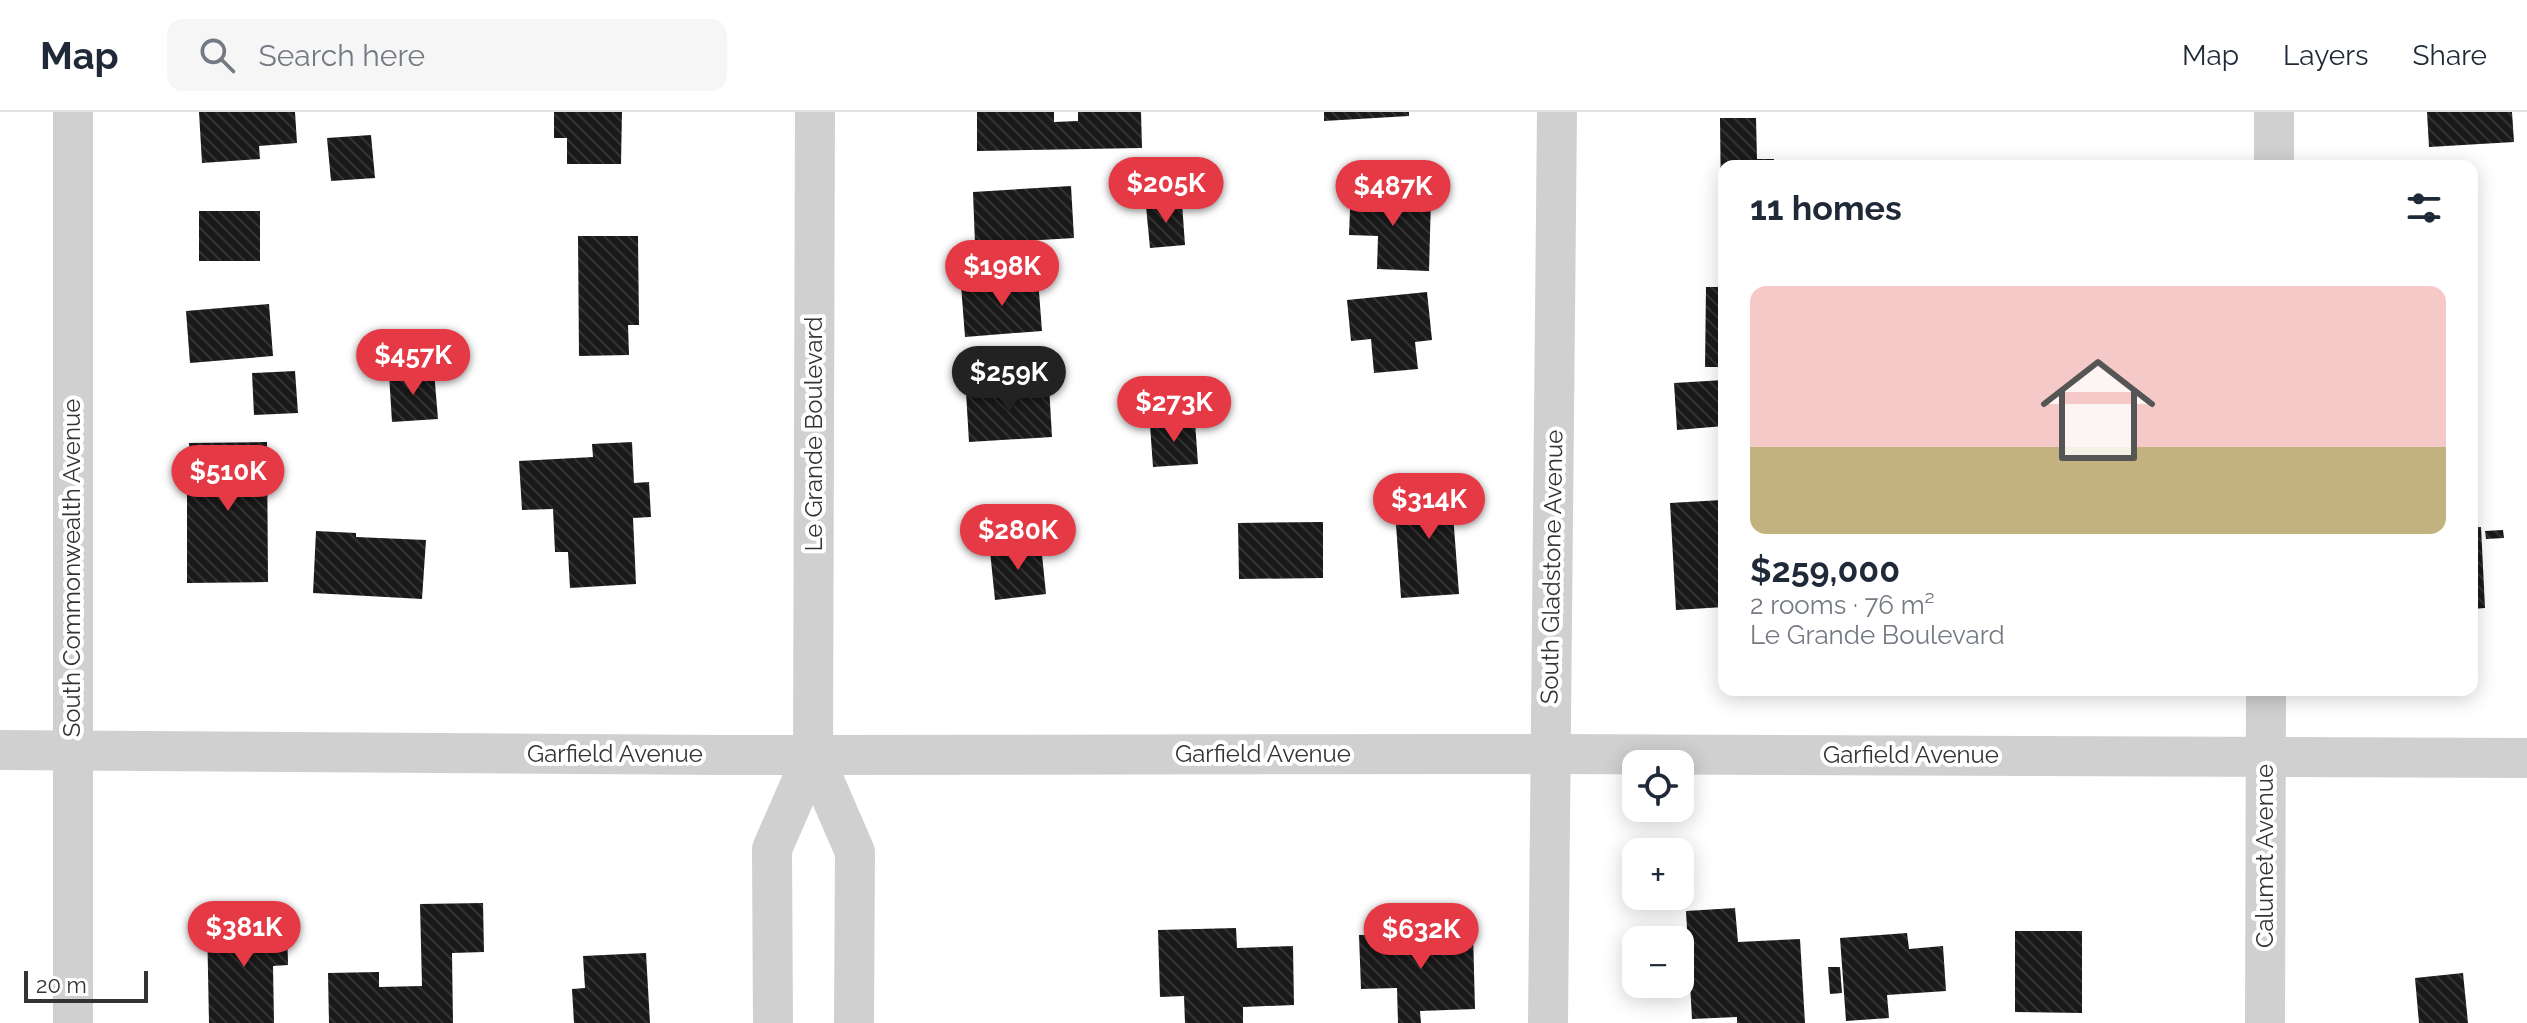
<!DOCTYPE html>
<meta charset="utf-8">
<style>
body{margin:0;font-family:Raleway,sans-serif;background:#f6f6f7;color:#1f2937;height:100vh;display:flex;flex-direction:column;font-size:30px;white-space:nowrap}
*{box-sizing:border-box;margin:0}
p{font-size:26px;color:#747a83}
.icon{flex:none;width:44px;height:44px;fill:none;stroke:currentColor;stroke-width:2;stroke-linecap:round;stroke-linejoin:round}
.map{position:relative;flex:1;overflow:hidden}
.drawer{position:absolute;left:1718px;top:48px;width:760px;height:536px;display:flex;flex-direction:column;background:#fff;border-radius:16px;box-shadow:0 4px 20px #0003}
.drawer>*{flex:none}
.tools{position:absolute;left:1622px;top:638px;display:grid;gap:16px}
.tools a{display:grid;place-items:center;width:72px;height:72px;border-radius:16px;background:#fff;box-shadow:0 4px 20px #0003;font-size:40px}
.scale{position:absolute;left:24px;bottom:20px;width:124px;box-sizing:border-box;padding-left:8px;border:4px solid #333;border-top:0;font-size:22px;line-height:28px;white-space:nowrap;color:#333;-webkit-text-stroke:6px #fff;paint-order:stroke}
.price{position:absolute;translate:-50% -68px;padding:0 18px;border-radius:28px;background:#e63946;color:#fff;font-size:26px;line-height:52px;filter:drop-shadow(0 2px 4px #0008)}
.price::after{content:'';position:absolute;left:50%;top:48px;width:24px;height:18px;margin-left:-12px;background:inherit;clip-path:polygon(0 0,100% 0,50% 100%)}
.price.selected{background:#222;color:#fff}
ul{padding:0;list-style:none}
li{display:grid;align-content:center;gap:16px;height:424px;padding:0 32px}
li span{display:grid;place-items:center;height:248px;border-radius:16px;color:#555}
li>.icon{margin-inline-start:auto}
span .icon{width:144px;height:144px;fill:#fffc;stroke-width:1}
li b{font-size:34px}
h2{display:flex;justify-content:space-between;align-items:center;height:96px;padding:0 32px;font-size:34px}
header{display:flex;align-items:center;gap:48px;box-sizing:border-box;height:112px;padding:0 40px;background:#fff;border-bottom:2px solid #e0e1e3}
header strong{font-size:38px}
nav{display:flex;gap:44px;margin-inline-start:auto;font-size:28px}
.search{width:560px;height:72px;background:#f6f6f7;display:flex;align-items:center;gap:20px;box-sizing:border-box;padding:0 28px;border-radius:16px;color:#747a83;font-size:30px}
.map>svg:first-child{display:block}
.building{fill:url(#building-back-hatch)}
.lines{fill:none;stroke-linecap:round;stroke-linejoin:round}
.minor{stroke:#d0d0d0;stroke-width:40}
.labels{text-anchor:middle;stroke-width:8;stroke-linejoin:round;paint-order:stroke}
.street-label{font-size:24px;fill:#333;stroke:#fff}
</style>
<header>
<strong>Map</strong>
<div class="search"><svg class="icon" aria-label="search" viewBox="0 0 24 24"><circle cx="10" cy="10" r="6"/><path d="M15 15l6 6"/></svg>Search here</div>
<nav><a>Map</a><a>Layers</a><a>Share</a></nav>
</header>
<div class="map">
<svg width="2527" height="911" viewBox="0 0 2527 911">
<defs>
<pattern id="building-back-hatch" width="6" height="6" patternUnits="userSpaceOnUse" patternTransform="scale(2)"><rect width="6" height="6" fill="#1a1a1a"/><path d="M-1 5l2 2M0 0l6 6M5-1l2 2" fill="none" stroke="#333"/></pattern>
</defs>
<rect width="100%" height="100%" fill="#fff"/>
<g class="building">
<polygon points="199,0 295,0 297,31 259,34 260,47 202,51"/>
<polygon points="554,0 622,0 621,52 567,52 567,26 554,26"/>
<polygon points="977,0 1054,0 1054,10 1078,9 1078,0 1141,0 1142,36 977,39"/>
<polygon points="1324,0 1409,0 1409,4 1324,9"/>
<polygon points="2427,0 2512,0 2514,30 2429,35"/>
<polygon points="1720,6 1756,6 1757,47 1774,47 1774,54 1724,54 1724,96 1721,96"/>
<polygon points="371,23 375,66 331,69 327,26"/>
<polygon points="1351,73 1374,74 1374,84 1431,86 1429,159 1377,157 1378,124 1349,123"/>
<polygon points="1071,74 1074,126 975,132 973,80"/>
<polygon points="1182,91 1185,133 1150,136 1146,94"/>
<rect x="199" y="99" width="61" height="50"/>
<polygon points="578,124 638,124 639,213 628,213 629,243 579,244"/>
<polygon points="1038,167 1042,219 965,225 961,173"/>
<polygon points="1706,175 1724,175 1724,255 1705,255"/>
<polygon points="1427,180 1432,228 1415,230 1418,257 1374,261 1371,227 1351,229 1347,188"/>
<polygon points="269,192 273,244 190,251 186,199"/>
<polygon points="295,259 298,301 254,303 252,261"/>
<polygon points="434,259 438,307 392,310 389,262"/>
<polygon points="1724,268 1724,314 1677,318 1674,271"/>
<polygon points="1049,274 1052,325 969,330 966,280"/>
<polygon points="1195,310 1198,352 1153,355 1150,313"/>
<polygon points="267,330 268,470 187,471 187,375 190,375 189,331"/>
<polygon points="632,330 634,371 649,370 651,405 633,406 636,472 570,476 568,440 555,440 553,397 522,398 519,349 593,345 592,332"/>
<polygon points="1450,362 1459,482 1401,486 1396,412 1414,411 1411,365"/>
<polygon points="1722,388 1724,495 1676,498 1670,391"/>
<polygon points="1323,410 1323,466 1239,467 1238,411"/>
<polygon points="2472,415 2481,415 2485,496 2472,497"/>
<polygon points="2503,418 2504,426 2486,427 2485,419"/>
<polygon points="316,419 356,421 356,425 426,428 422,487 313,481"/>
<polygon points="1041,433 1046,482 995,488 990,439"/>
<polygon points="483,791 484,840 452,841 453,911 329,911 328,861 379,860 379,875 422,874 420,792"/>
<polygon points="1735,796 1738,830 1800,827 1805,911 1737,911 1737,905 1692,907 1686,799"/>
<polygon points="287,807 288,853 273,854 274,911 209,911 207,809"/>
<polygon points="1236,816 1237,836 1293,834 1294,893 1243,895 1243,911 1185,911 1184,884 1160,885 1158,818"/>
<polygon points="2015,819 2082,819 2082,901 2015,900"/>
<polygon points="1473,820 1475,897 1420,899 1421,911 1398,911 1397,876 1361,877 1359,823"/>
<polygon points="1907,821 1909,837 1943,834 1946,879 1887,883 1889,906 1846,909 1840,826"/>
<polygon points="646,841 650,911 574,911 572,877 585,876 583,844"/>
<polygon points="1828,855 1840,855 1842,881 1830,882"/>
<polygon points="2463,861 2468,911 2419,911 2415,866"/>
</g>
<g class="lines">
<g class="minor">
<polyline points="73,0 73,911"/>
<polyline points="815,0 813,643 855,740 854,911"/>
<polyline points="2274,54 2274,0"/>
<polyline points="0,638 724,643 1550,642 2527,646"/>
<polyline points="773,911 772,737 813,643"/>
<polyline points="1548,911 1557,0"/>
<polyline points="2265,911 2266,578"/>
</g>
</g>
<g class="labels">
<g class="street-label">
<text transform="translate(814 322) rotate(-90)" y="8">Le Grande Boulevard</text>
<text transform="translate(1552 455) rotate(-89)" y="8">South Gladstone Avenue</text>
<text transform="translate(72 456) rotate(-90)" y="8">South Commonwealth Avenue</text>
<text x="615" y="650">Garfield Avenue</text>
<text x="1263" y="650">Garfield Avenue</text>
<text x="1911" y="651">Garfield Avenue</text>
<text transform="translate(2265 744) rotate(-90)" y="8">Calumet Avenue</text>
</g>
</g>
</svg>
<div class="tools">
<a><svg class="icon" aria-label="locate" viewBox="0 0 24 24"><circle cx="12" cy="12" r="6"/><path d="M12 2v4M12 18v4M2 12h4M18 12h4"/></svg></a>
<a>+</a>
<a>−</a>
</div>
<div class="scale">20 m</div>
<b class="price" style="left:1166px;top:113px">$205K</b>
<b class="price" style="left:1393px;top:116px">$487K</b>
<b class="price" style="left:1002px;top:196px">$198K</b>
<b class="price" style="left:413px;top:285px">$457K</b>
<b class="price selected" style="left:1009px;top:302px">$259K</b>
<b class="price" style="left:1174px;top:332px">$273K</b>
<b class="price" style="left:228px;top:401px">$510K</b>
<b class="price" style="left:1429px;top:429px">$314K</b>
<b class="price" style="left:1018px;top:460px">$280K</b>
<b class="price" style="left:244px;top:857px">$381K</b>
<b class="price" style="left:1421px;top:859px">$632K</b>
<section class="drawer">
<h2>11 homes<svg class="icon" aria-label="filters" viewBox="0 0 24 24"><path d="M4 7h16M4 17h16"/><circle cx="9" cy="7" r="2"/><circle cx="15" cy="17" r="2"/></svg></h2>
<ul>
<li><span style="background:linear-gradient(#f6c9c9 65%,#c2b280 0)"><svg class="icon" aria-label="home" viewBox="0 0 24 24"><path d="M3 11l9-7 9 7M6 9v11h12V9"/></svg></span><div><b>$259,000</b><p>2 rooms · 76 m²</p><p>Le Grande Boulevard</p></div></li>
</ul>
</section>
</div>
